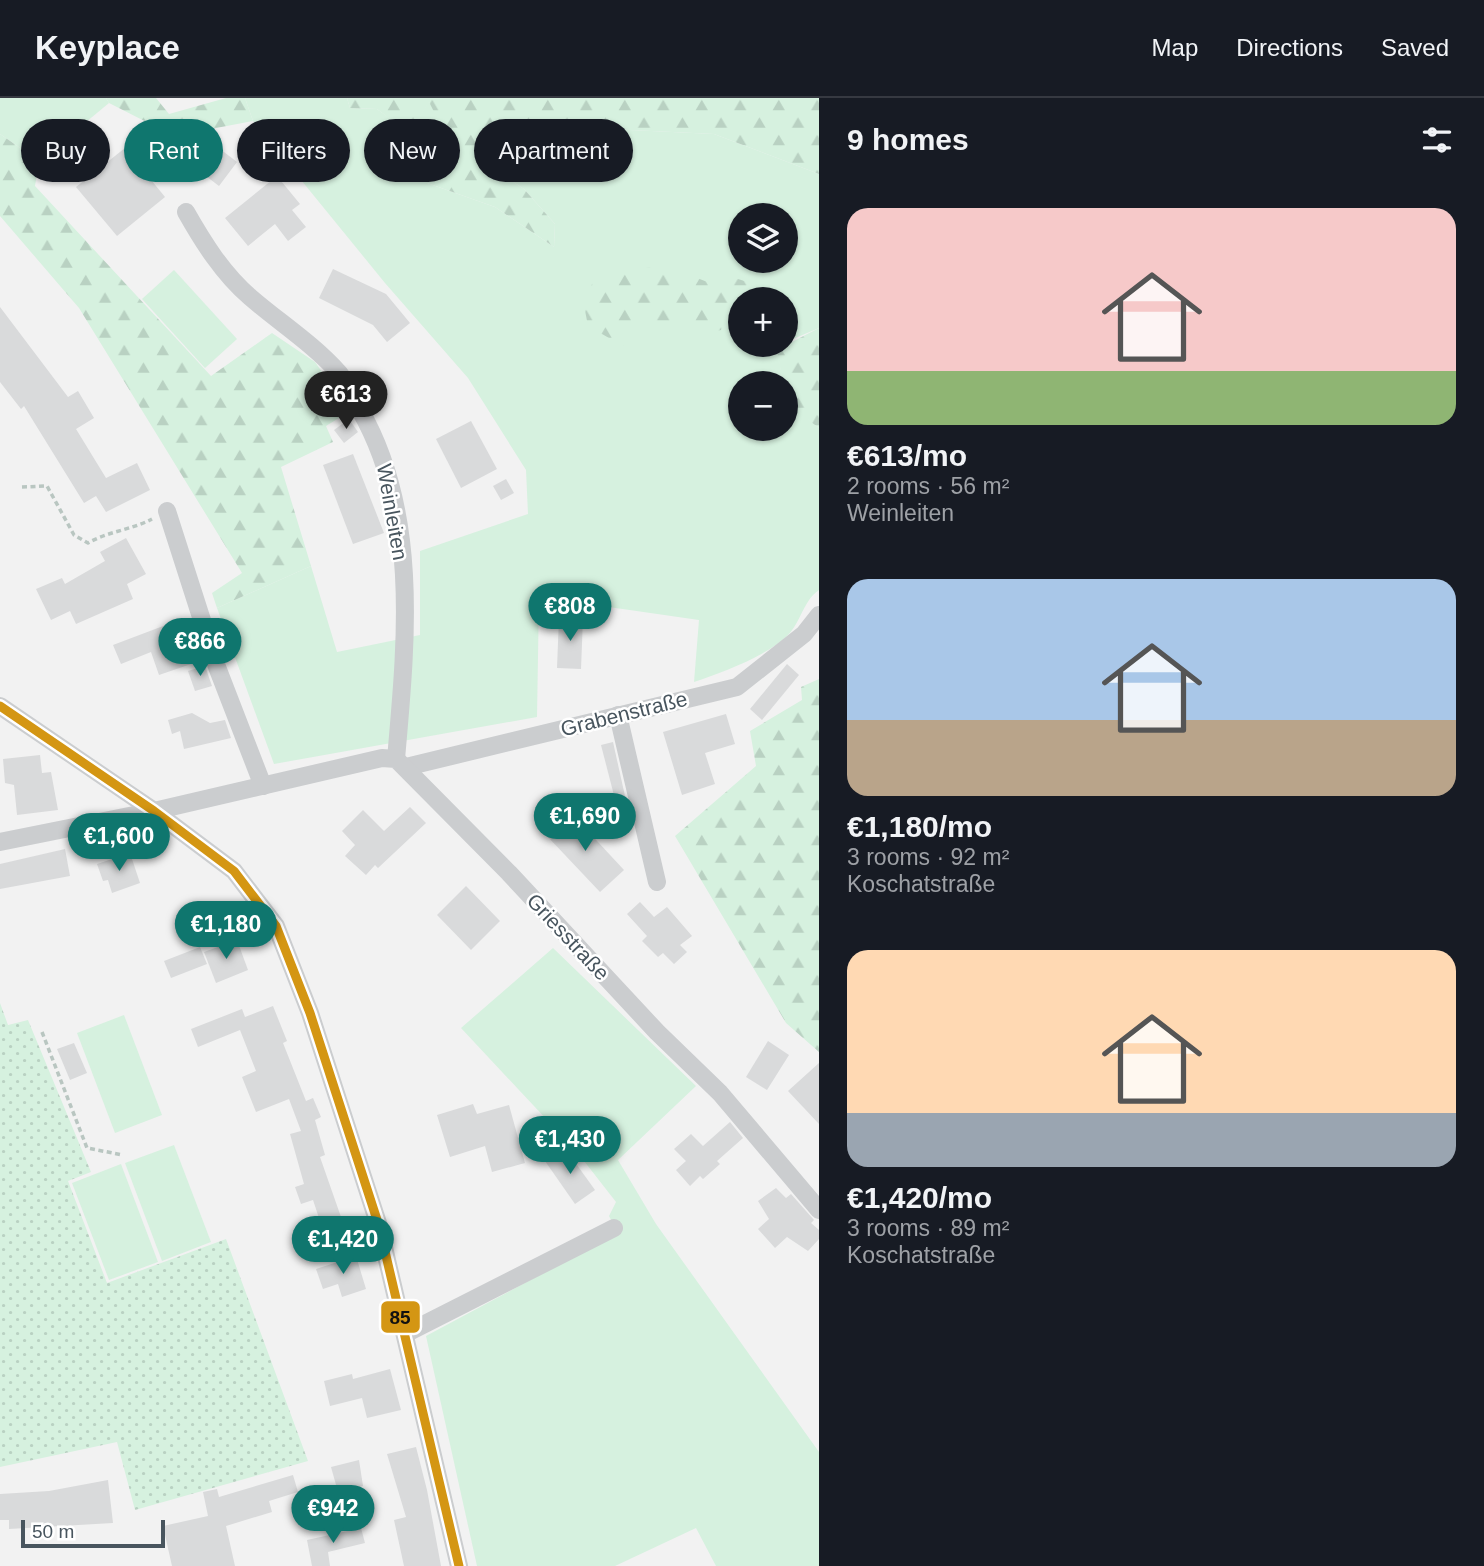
<!DOCTYPE html>
<meta charset="utf-8">
<style>
body{margin:0;font-family:Arial,sans-serif;background:#20242c;color:#f1f3f6;height:100vh;display:flex;flex-direction:column;font-size:26px;white-space:nowrap}
*{box-sizing:border-box;margin:0}
p{font-size:23px;color:#9ea1a6}
.icon{flex:none;width:38px;height:38px;fill:none;stroke:currentColor;stroke-width:2;stroke-linecap:round;stroke-linejoin:round}
.map{position:relative;flex:1;overflow:hidden}
.details{display:flex;flex-direction:column;background:#171b24;width:665px}
.details>*{flex:none}
.guide{position:absolute;left:21px;top:21px;width:665px;height:63px;display:flex;gap:14px}
.tools{position:absolute;left:728px;top:105px;display:grid;gap:14px}
.tools a{display:grid;place-items:center;width:70px;height:70px;border-radius:50%;background:#171b24;box-shadow:0 2px 5px #0004;font-size:35px}
.scale{position:absolute;left:21px;bottom:18px;width:144px;box-sizing:border-box;padding-left:7px;border:4px solid #48555e;border-top:0;font-size:19px;line-height:24px;white-space:nowrap;color:#48555e;-webkit-text-stroke:5px #fff;paint-order:stroke}
.price{position:absolute;translate:-50% -60px;padding:0 16px;border-radius:24px;background:#0f766e;color:#fff;font-size:23px;line-height:46px;filter:drop-shadow(0 2px 4px #0008)}
.price::after{content:'';position:absolute;left:50%;top:42px;width:21px;height:16px;margin-left:-10px;background:inherit;clip-path:polygon(0 0,100% 0,50% 100%)}
.price.active{background:#222;color:#fff}
ul{padding:0;list-style:none}
li{display:grid;align-content:center;gap:14px;height:371px;padding:0 28px}
li span{display:grid;place-items:center;height:217px;border-radius:21px;color:#555}
li>.icon{margin-inline-start:auto}
span .icon{width:126px;height:126px;fill:#fffc;stroke-width:1}
li b{font-size:30px}
h2{display:flex;justify-content:space-between;align-items:center;height:84px;padding:0 28px;font-size:30px}
.tag{padding:0 24px;border-radius:32px;background:#171b24;box-shadow:0 2px 5px #0004;font-size:24px;line-height:63px}
.tag.active{background:#0f766e;color:#fff}
header{display:flex;align-items:center;gap:42px;box-sizing:border-box;height:98px;padding:0 35px;background:#171b24;border-bottom:2px solid #363941}
header strong{font-size:33px}
nav{display:flex;gap:38px;margin-inline-start:auto;font-size:24px}
main{display:flex;flex:1;min-height:0}
.map>svg:first-child{display:block}
.grass{fill:#d6f1df;fill-rule:evenodd}
.forest{fill:url(#forest-firs)}
.park{fill:url(#park-dots)}
.building{fill:#d9dadb}
.lines{fill:none;stroke-linecap:round;stroke-linejoin:round}
.path{stroke:#b9c6c1;stroke-width:3.5;stroke-dasharray:5 3.5;stroke-linecap:butt}
.minor{stroke:#cbcdcf;stroke-width:18}
.bus-1-casing{stroke:#fff;stroke-width:14}
.bus-1{stroke:#d49613;stroke-width:9}
.labels{text-anchor:middle;stroke-width:5;stroke-linejoin:round;paint-order:stroke}
.street-label{font-size:21px;fill:#48555e;stroke:#fff}
.line-badge{stroke:#fff;stroke-width:2.5}
.pale-badge-label{font-size:19px;text-anchor:middle;font-weight:bold;fill:#111}
</style>
<header>
<strong>Keyplace</strong>
<nav><a>Map</a><a>Directions</a><a>Saved</a></nav>
</header>
<main>
<div class="map">
<svg width="819" height="1468" viewBox="0 0 819 1468">
<defs>
<pattern id="forest-firs" width="22" height="20" patternUnits="userSpaceOnUse" patternTransform="scale(1.75)"><rect width="22" height="20" fill="#d6f1df"/><path d="M5 1l3.5 6h-7zM16 11l3.5 6h-7z" fill="#b9d1c2"/></pattern>
<pattern id="park-dots" width="8" height="8" patternUnits="userSpaceOnUse" patternTransform="scale(1.75)"><rect width="8" height="8" fill="#d6f1df"/><path d="M2 2h.1M6 6h.1" fill="none" stroke="#b9d1c2" stroke-width="1.8" stroke-linecap="round"/></pattern>
</defs>
<rect width="100%" height="100%" fill="#f2f2f2"/>
<g class="grass">
<polygon points="0,0 106,0 109,5 39,63 0,36"/>
<path d="M245 0H347L350 10 377 11 410 35 429 3 457 57 427 85 495 109 554 149 555 126 524 91 481 63 480 42 546 28 714 36 819 76V230L786 244V201H740V247H779L777 248 783 285H740V331H786V303L819 330V492C803 503 801 524 788 537 767 558 721 575 694 584L699 522 539 499 537 619 274 666 217 510 311 468 337 554 420 537V453L528 416 526 372 468 280 385 185 253 23ZM740 117H786V163H740Z"/>
<polygon points="174,172 237,241 205,270 142,201"/>
<polygon points="553,850 696,988 618,1062 656,1126 819,1354 819,1468 716,1468 696,1430 615,1468 477,1468 426,1238 618,1135 609,1118 616,1104 577,1054 461,930"/>
<polygon points="124,917 162,1017 115,1035 77,935"/>
<polygon points="174,1047 211,1144 162,1163 125,1065"/>
<polygon points="121,1066 158,1164 109,1182 72,1085"/>
</g>
<g class="forest">
<polygon points="106,0 156,0 169,16 226,0 245,0 253,23 174,38 109,5"/>
<polygon points="347,0 819,0 819,76 714,36 546,28 480,42 481,63 524,91 555,126 554,149 495,109 427,85 413,63 419,52 456,57 429,4 410,36 377,11 350,10"/>
<polygon points="0,36 39,63 35,88 211,278 272,235 315,264 350,313 326,328 333,344 281,369 311,468 217,510 212,495 242,475 79,210 0,118"/>
<polygon points="668,169 718,188 738,181 770,191 767,201 740,201 740,215 725,216 721,232 705,236 692,225 668,230 640,222 623,248 588,228 583,202 600,172"/>
<polygon points="819,230 819,330 786,305 786,285 783,285 776,248 786,247"/>
<polygon points="819,581 819,954 786,925 675,738 756,668 750,633 802,602 801,589"/>
</g>
<polygon class="park" points="0,905 8,927 28,922 91,1074 68,1083 107,1185 226,1141 308,1363 135,1412 117,1344 0,1369"/>
<g class="building">
<polygon points="207,41 237,64 219,88 189,65"/>
<polygon points="125,50 165,99 117,138 76,89"/>
<polygon points="277,78 300,106 292,112 306,129 288,143 275,126 248,148 225,120"/>
<polygon points="333,171 386,196 410,225 387,244 373,227 319,200"/>
<polygon points="0,209 68,299 78,293 94,320 76,331 106,380 137,365 150,392 106,414 96,398 84,405 24,308 21,311 0,284"/>
<polygon points="349,321 358,334 344,345 334,332"/>
<polygon points="471,323 497,371 461,390 436,341"/>
<polygon points="353,356 384,435 353,446 323,367"/>
<polygon points="506,381 514,395 501,402 493,388"/>
<polygon points="126,440 146,476 127,486 133,501 76,526 70,513 51,522 36,491 62,480 65,486 105,463 100,454"/>
<polygon points="559,519 583,520 581,571 557,570"/>
<polygon points="179,522 194,565 159,577 151,554 121,566 113,547"/>
<polygon points="787,566 799,577 762,622 750,611"/>
<polygon points="205,568 212,588 195,593 188,573"/>
<polygon points="192,615 210,625 225,622 231,640 184,651 180,633 172,636 168,622"/>
<polygon points="726,616 735,646 705,655 715,686 682,697 663,634"/>
<polygon points="613,644 627,707 617,709 601,647"/>
<polygon points="40,657 42,675 51,674 58,712 17,717 14,687 5,685 3,661"/>
<polygon points="410,709 426,725 378,770 375,767 366,777 345,758 355,747 342,733 363,712 384,733"/>
<polygon points="571,715 624,772 600,794 547,738"/>
<polygon points="65,751 70,778 0,791 0,766"/>
<polygon points="130,755 140,785 112,795 108,782 103,783 97,766"/>
<polygon points="466,788 500,823 471,852 437,817"/>
<polygon points="640,804 654,819 667,809 692,838 680,847 687,854 674,866 663,855 658,859 642,843 647,838 627,816"/>
<polygon points="237,842 248,872 216,885 204,854"/>
<polygon points="200,849 207,866 171,880 164,863"/>
<polygon points="273,908 287,943 283,945 306,1003 313,1000 321,1019 315,1022 325,1057 320,1059 341,1119 321,1126 313,1102 301,1106 295,1089 304,1086 290,1036 301,1033 289,1001 256,1014 242,979 256,973 240,932 198,949 191,931 242,911 245,919"/>
<polygon points="768,943 789,957 767,992 746,979"/>
<polygon points="74,945 87,975 70,982 57,951"/>
<polygon points="819,965 819,1026 788,993"/>
<polygon points="473,1006 477,1016 509,1007 525,1065 492,1074 485,1048 450,1059 437,1017"/>
<polygon points="730,1024 743,1040 717,1063 720,1066 703,1081 700,1078 690,1088 676,1072 686,1063 674,1051 691,1036 703,1048"/>
<polygon points="564,1049 595,1092 575,1106 545,1063"/>
<polygon points="776,1090 786,1100 791,1096 814,1122 811,1125 819,1132 819,1141 808,1153 787,1139 775,1150 758,1131 769,1121 758,1103"/>
<polygon points="356,1158 366,1191 342,1199 338,1186 323,1191 316,1171"/>
<polygon points="390,1271 401,1312 367,1320 362,1300 330,1308 324,1283 352,1276 353,1281"/>
<polygon points="416,1349 427,1392 441,1468 404,1468 394,1422 406,1419 387,1356"/>
<polygon points="359,1362 363,1388 338,1394 331,1369"/>
<polygon points="293,1377 298,1394 269,1403 272,1414 226,1428 235,1468 172,1468 163,1428 208,1418 203,1394 217,1391 219,1399"/>
<polygon points="108,1382 113,1425 9,1431 9,1422 0,1422 0,1396 49,1393"/>
<polygon points="361,1430 365,1445 328,1454 330,1468 312,1468 307,1442"/>
</g>
<g class="lines">
<g class="path">
<path d="M22 389 47 388 74 437 88 445C109 433 131 432 152 421"/>
<polyline points="42,934 87,1050 123,1057"/>
</g>
<g class="minor">
<path d="M186 114C203 144 223 176 250 199 280 225 312 245 339 275 348 286 354 300 360 312 420 416 406 546 396 661"/>
<polyline points="167,413 217,569 263,688"/>
<polyline points="0,608 154,713 234,773 276,828 310,915 379,1128 459,1468"/>
<polyline points="618,617 657,784"/>
<polyline points="406,669 737,589 804,536 819,517"/>
<polyline points="0,744 154,713 382,660 396,661 509,775 657,934 720,995 819,1112"/>
<polyline points="407,1235 614,1130"/>
</g>
<g class="bus-1-casing">
<polyline id="bus-1" points="0,608 154,713 234,773 276,828 310,915 379,1128 459,1468"/>
</g>
<use href="#bus-1" class="bus-1"/>
</g>
<g class="labels">
<g class="street-label">
<text transform="translate(392 414) rotate(80)" y="7">Weinleiten</text>
<text transform="translate(624 616) rotate(-14)" y="7">Grabenstraße</text>
<text transform="translate(568 839) rotate(47)" y="7">Griesstraße</text>
</g>
</g>
<rect class="line-badge" x="380" y="1202" width="41" height="34" rx="7" fill="#d49613"/>
<g class="pale-badge-label">
<text x="400" y="1226">85</text>
</g>
</svg>
<div class="tools">
<a><svg class="icon" aria-label="layers" viewBox="0 0 24 24"><path d="M12 4l9 5-9 5-9-5zM3 14l9 5 9-5"/></svg></a>
<a>+</a>
<a>−</a>
</div>
<div class="scale">50 m</div>
<b class="price active" style="left:346px;top:333px">€613</b>
<b class="price" style="left:570px;top:545px">€808</b>
<b class="price" style="left:200px;top:580px">€866</b>
<b class="price" style="left:585px;top:755px">€1,690</b>
<b class="price" style="left:119px;top:775px">€1,600</b>
<b class="price" style="left:226px;top:863px">€1,180</b>
<b class="price" style="left:570px;top:1078px">€1,430</b>
<b class="price" style="left:343px;top:1178px">€1,420</b>
<b class="price" style="left:333px;top:1447px">€942</b>
<div class="guide">
<a class="tag">Buy</a>
<a class="tag active">Rent</a>
<a class="tag">Filters</a>
<a class="tag">New</a>
<a class="tag">Apartment</a>
</div>
</div>
<section class="details">
<h2>9 homes<svg class="icon" aria-label="filters" viewBox="0 0 24 24"><path d="M4 7h16M4 17h16"/><circle cx="9" cy="7" r="2"/><circle cx="15" cy="17" r="2"/></svg></h2>
<ul>
<li><span style="background:linear-gradient(#f6c9c9 75%,#8fb573 0)"><svg class="icon" aria-label="home" viewBox="0 0 24 24"><path d="M3 11l9-7 9 7M6 9v11h12V9"/></svg></span><div><b>€613/mo</b><p>2 rooms · 56 m²</p><p>Weinleiten</p></div></li>
<li><span style="background:linear-gradient(#a9c7e8 65%,#b9a48a 0)"><svg class="icon" aria-label="home" viewBox="0 0 24 24"><path d="M3 11l9-7 9 7M6 9v11h12V9"/></svg></span><div><b>€1,180/mo</b><p>3 rooms · 92 m²</p><p>Koschatstraße</p></div></li>
<li><span style="background:linear-gradient(#ffd9b3 75%,#9aa5b1 0)"><svg class="icon" aria-label="home" viewBox="0 0 24 24"><path d="M3 11l9-7 9 7M6 9v11h12V9"/></svg></span><div><b>€1,420/mo</b><p>3 rooms · 89 m²</p><p>Koschatstraße</p></div></li>
</ul>
</section>
</main>
